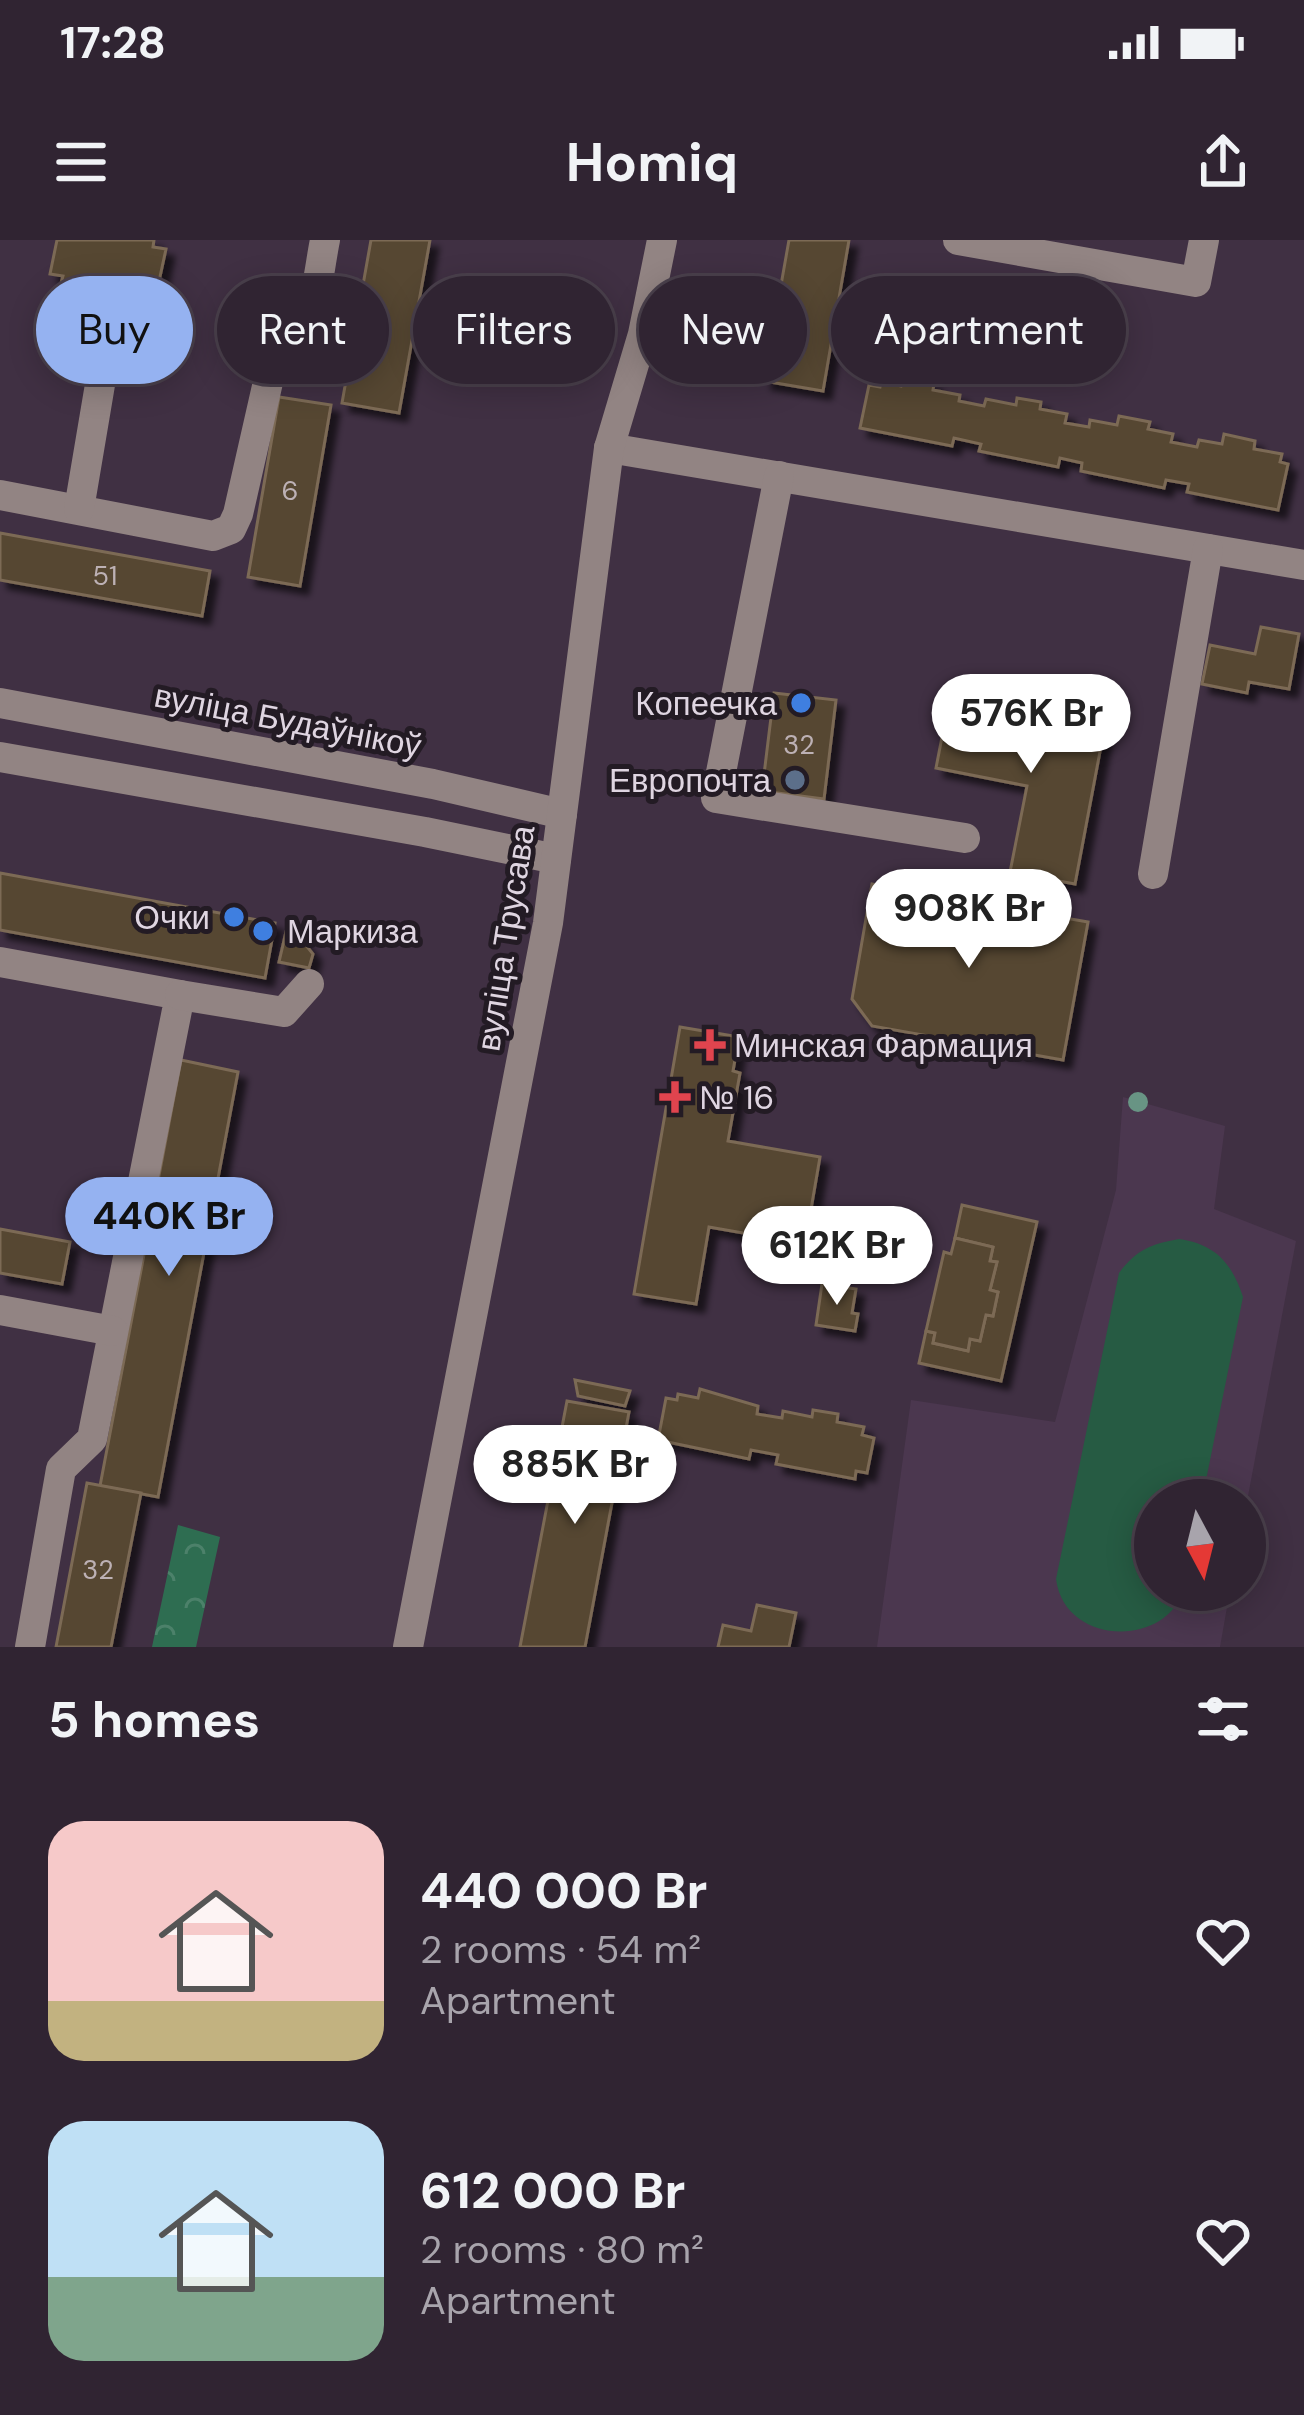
<!DOCTYPE html>
<meta charset="utf-8">
<style>
body{margin:0;font-family:"DM Sans",sans-serif;background:#382c3a;color:#f1f3f6;height:100vh;display:flex;flex-direction:column;font-size:45px;white-space:nowrap}
*{box-sizing:border-box;margin:0}
p{font-size:39px;color:#a8a4ac}
.icon{flex:none;width:66px;height:66px;fill:none;stroke:currentColor;stroke-width:2;stroke-linecap:round;stroke-linejoin:round}
.map{position:relative;height:1407px;overflow:hidden}
.panel{display:flex;flex-direction:column;background:#302432;flex:1}
.panel>*{flex:none}
.top-card{position:absolute;left:36px;top:36px;width:1233px;height:108px;display:flex;gap:24px}
.needle{width:78px;rotate:173deg}
.tools{position:absolute;left:1134px;top:1239px;display:grid;gap:24px}
.tools a{display:grid;place-items:center;width:132px;height:132px;border-radius:50%;background:#302432;box-shadow:0 6px 30px #0003,0 0 0 3px #4b414d;font-size:60px}
.price{position:absolute;translate:-50% -102px;padding:0 27px;border-radius:42px;background:#fff;color:#222;font-size:39px;line-height:78px;filter:drop-shadow(0 3px 6px #0008)}
.price::after{content:'';position:absolute;left:50%;top:72px;width:36px;height:27px;margin-left:-18px;background:inherit;clip-path:polygon(0 0,100% 0,50% 100%)}
.price.active{background:#95b2f1;color:#111}
ul{padding:0;list-style:none}
li{display:flex;align-items:center;gap:36px;height:300px;padding:0 48px}
li span{display:grid;place-items:center;flex:none;width:336px;height:240px;border-radius:36px;color:#555}
li>.icon{margin-inline-start:auto}
span .icon{width:144px;height:144px;fill:#fffc;stroke-width:1}
li b{font-size:51px}
h2{display:flex;justify-content:space-between;align-items:center;height:144px;padding:0 48px;font-size:51px}
.tag{padding:0 42px;border-radius:54px;background:#302432;box-shadow:0 6px 30px #0003,0 0 0 3px #4b414d;font-size:42px;line-height:108px}
.tag.active{background:#95b2f1;color:#111}
.status{display:flex;justify-content:space-between;align-items:center;height:84px;padding:0 60px;background:#302432;direction:ltr}
.status svg{height:33px;fill:currentColor}
header{display:flex;justify-content:space-between;align-items:center;height:156px;padding:0 48px;background:#302432;font-size:54px;font-weight:700}
.map>svg:first-child{display:block}
.built{fill:#4b374f}
.forest{fill:url(#forest-crowns)}
.pitch{fill:#265b43}
.building{fill:#564632;stroke:#7c6a55;stroke-width:3;filter:url(#shadow)}
.lines{fill:none;stroke-linecap:round;stroke-linejoin:round}
.minor{stroke:#928483;stroke-width:30}
.tree{fill:#689484}
.shop-dot{fill:#3f7fe0;stroke:#231b24;stroke-width:4.5}
.service-dot{fill:#5c6f8a;stroke:#231b24;stroke-width:4.5}
.health-dot{fill:#e0444e;stroke:#231b24;stroke-width:4.5}
.labels{text-anchor:middle;stroke-width:10;stroke-linejoin:round;paint-order:stroke}
.number-label{font-size:27px;fill:#bdb1b5}
.poi-label{font-size:33px;fill:#dfd5e1;stroke:#231b24;text-anchor:end}
.street-label{font-size:33px;fill:#dfd5e1;stroke:#231b24}
</style>
<div class="status"><b>17:28</b><svg viewBox="0 0 49 12"><path d="M0 12V9h3v3zM5 12V6h3v6zM10 12V3h3v9zM15 12V0h3v12zM26 1h20v11H26zM47 4h2v5h-2z"/></svg></div>
<header><svg class="icon" aria-label="menu" viewBox="0 0 24 24"><path d="M4 6h16M4 12h16M4 18h16"/></svg>Homiq<svg class="icon" aria-label="share" viewBox="0 0 24 24"><path d="M12 15V3M7 8l5-5 5 5M5 13v7h14v-7"/></svg></header>
<div class="map">
<svg width="1304" height="1407" viewBox="0 0 1304 1407">
<defs>
<pattern id="forest-crowns" width="20" height="18" patternUnits="userSpaceOnUse" patternTransform="scale(3)"><rect width="20" height="18" fill="#2e6d51"/><path d="M2 6a3 3 0 1 1 6 0M12 15a3 3 0 1 1 6 0" fill="none" stroke="#4c816a"/></pattern>
<filter id="shadow"><feDropShadow dx="8" dy="8" stdDeviation="3" flood-color="#0009"/></filter>
</defs>
<rect width="100%" height="100%" fill="#403043"/>
<polygon class="built" points="1123,857 1225,886 1214,969 1296,1001 1245,1272 1245,1260 1155,1260 1155,1350 1230,1350 1220,1407 877,1407 911,1160 1055,1182 1116,950"/>
<polygon class="forest" points="178,1285 220,1297 196,1407 152,1407"/>
<path class="pitch" d="M1179 999C1215 1004 1232 1023 1243 1057L1202 1260H1155V1350H1183C1167 1407 1065 1407 1056 1339L1119 1033C1136 1010 1151 1004 1179 999Z"/>
<g class="building">
<polygon points="57,0 154,0 153,7 166,9 156,55 140,52 138,63 60,47 63,36 50,34"/>
<polygon points="371,0 430,0 399,173 342,163"/>
<polygon points="789,0 849,0 823,151 764,141"/>
<polygon points="903,137 934,143 933,150 960,155 959,161 984,166 986,159 1016,165 1017,158 1041,162 1040,169 1067,174 1065,183 1089,187 1090,180 1117,185 1119,176 1150,182 1148,189 1173,194 1171,202 1197,207 1199,200 1222,204 1224,194 1255,201 1254,209 1282,214 1280,222 1288,224 1278,270 1187,252 1189,244 1166,240 1164,248 1081,231 1082,223 1060,218 1058,227 979,211 981,204 954,198 952,206 860,188 869,145 880,147 881,142 901,146"/>
<polygon points="279,157 331,165 300,346 248,337"/>
<polygon points="0,293 210,331 202,376 0,340"/>
<polygon points="1261,387 1299,394 1289,449 1249,442 1247,453 1202,444 1210,405 1255,414"/>
<polygon points="774,453 836,460 824,559 762,551"/>
<polygon points="950,456 1105,485 1075,644 1010,632 1027,546 936,528"/>
<polygon points="0,633 275,683 265,738 0,690"/>
<polygon points="872,644 1088,682 1063,820 872,786 852,759"/>
<polygon points="286,692 301,699 313,714 309,728 279,722"/>
<polygon points="680,787 739,797 733,831 740,833 728,901 820,917 805,1004 709,987 696,1064 634,1054"/>
<polygon points="181,820 238,832 158,1257 100,1246"/>
<polygon points="962,965 1037,982 1001,1141 919,1123 926,1091 935,1093 933,1103 968,1111 970,1099 980,1101 986,1075 993,1076 998,1052 990,1050 997,1022 990,1021 993,1007 955,998"/>
<polygon points="0,989 70,1002 62,1044 0,1033"/>
<polygon points="955,998 993,1007 990,1021 997,1022 990,1050 998,1052 993,1076 986,1075 980,1101 970,1099 968,1111 933,1103 935,1093 926,1091 944,1012 951,1014"/>
<polygon points="822,1044 856,1049 852,1073 858,1074 855,1091 816,1085"/>
<polygon points="575,1140 630,1151 625,1166 578,1156"/>
<polygon points="700,1149 758,1166 757,1174 782,1178 783,1171 812,1177 813,1170 838,1174 837,1182 864,1187 862,1195 874,1198 867,1233 856,1231 855,1239 776,1224 778,1215 751,1210 749,1219 658,1200 666,1158 677,1160 678,1154 698,1158"/>
<polygon points="567,1161 629,1172 585,1407 520,1407"/>
<polygon points="87,1243 141,1253 111,1407 56,1407"/>
<polygon points="757,1365 796,1373 789,1407 718,1407 723,1385 751,1391"/>
</g>
<g class="lines">
<g class="minor">
<polyline points="958,0 1196,42 1204,0"/>
<polyline points="609,208 1304,325"/>
<polyline points="779,236 716,558 965,598"/>
<path d="M0 255 213 296 231 289 238 274 273 120C281 101 300 94 308 76 318 54 320 24 325 0"/>
<polyline points="79,269 106,109"/>
<polyline points="0,463 433,544 562,574"/>
<polyline points="0,517 425,592 556,619"/>
<polyline points="1153,634 1208,309"/>
<polyline points="0,722 180,755 92,1199 61,1229 30,1407"/>
<polyline points="180,755 284,772 309,744"/>
<polyline points="0,1070 113,1091"/>
<polyline points="408,1407 548,683 609,208 643,94 662,0"/>
</g>
</g>
<circle class="tree" cx="1138" cy="862" r="10"/>
<g class="shop-dot">
<circle cx="801" cy="463" r="12"/>
<circle cx="234" cy="677" r="12"/>
<circle cx="263" cy="691" r="12"/>
</g>
<circle class="service-dot" cx="795" cy="540" r="12"/>
<g class="health-dot">
<path d="M704 787h12v12h12v12h-12v12h-12v-12h-12v-12h12z"/>
<path d="M669 839h12v12h12v12h-12v12h-12v-12h-12v-12h12z"/>
</g>
<g class="labels">
<g class="number-label">
<text x="290" y="260">6</text>
<text x="105" y="345">51</text>
<text x="799" y="514">32</text>
<text x="98" y="1339">32</text>
</g>
<g class="poi-label">
<text x="777" y="475">Копеечка</text>
<text x="771" y="552">Европочта</text>
<text x="210" y="689">Очки</text>
<text x="287" y="703" text-anchor="start">Маркиза</text>
<text x="734" y="817" text-anchor="start">Минская Фармация</text>
<text x="699" y="869" text-anchor="start">№ 16</text>
</g>
<g class="street-label">
<text transform="translate(288 480) rotate(11)" y="12">вуліца Будаўнікоў</text>
<text transform="translate(505 698) rotate(-81)" y="12">вуліца Трусава</text>
</g>
</g>
</svg>
<div class="tools">
<a><svg class="needle" viewBox="-14 -14 28 28"><path d="M0-13l5 13h-10z" fill="#e53935"/><path d="M0 13l5-13h-10z" fill="#a8a4ac"/></svg></a>
</div>
<b class="price" style="left:1031px;top:536px">576K Br</b>
<b class="price" style="left:969px;top:731px">908K Br</b>
<b class="price active" style="left:169px;top:1039px">440K Br</b>
<b class="price" style="left:837px;top:1068px">612K Br</b>
<b class="price" style="left:575px;top:1287px">885K Br</b>
<div class="top-card">
<a class="tag active">Buy</a>
<a class="tag">Rent</a>
<a class="tag">Filters</a>
<a class="tag">New</a>
<a class="tag">Apartment</a>
</div>
</div>
<section class="panel">
<h2>5 homes<svg class="icon" aria-label="filters" viewBox="0 0 24 24"><path d="M4 7h16M4 17h16"/><circle cx="9" cy="7" r="2"/><circle cx="15" cy="17" r="2"/></svg></h2>
<ul>
<li><span style="background:linear-gradient(#f6c9c9 75%,#c2b280 0)"><svg class="icon" aria-label="home" viewBox="0 0 24 24"><path d="M3 11l9-7 9 7M6 9v11h12V9"/></svg></span><div><b>440 000 Br</b><p>2 rooms · 54 m²</p><p>Apartment</p></div><svg class="icon" aria-label="heart" viewBox="0 0 24 24"><path d="M12 20l-8-8c-3-5 5-10 8-4 3-6 11-1 8 4z"/></svg></li>
<li><span style="background:linear-gradient(#bfe0f5 65%,#7fa58c 0)"><svg class="icon" aria-label="home" viewBox="0 0 24 24"><path d="M3 11l9-7 9 7M6 9v11h12V9"/></svg></span><div><b>612 000 Br</b><p>2 rooms · 80 m²</p><p>Apartment</p></div><svg class="icon" aria-label="heart" viewBox="0 0 24 24"><path d="M12 20l-8-8c-3-5 5-10 8-4 3-6 11-1 8 4z"/></svg></li>
</ul>
</section>
